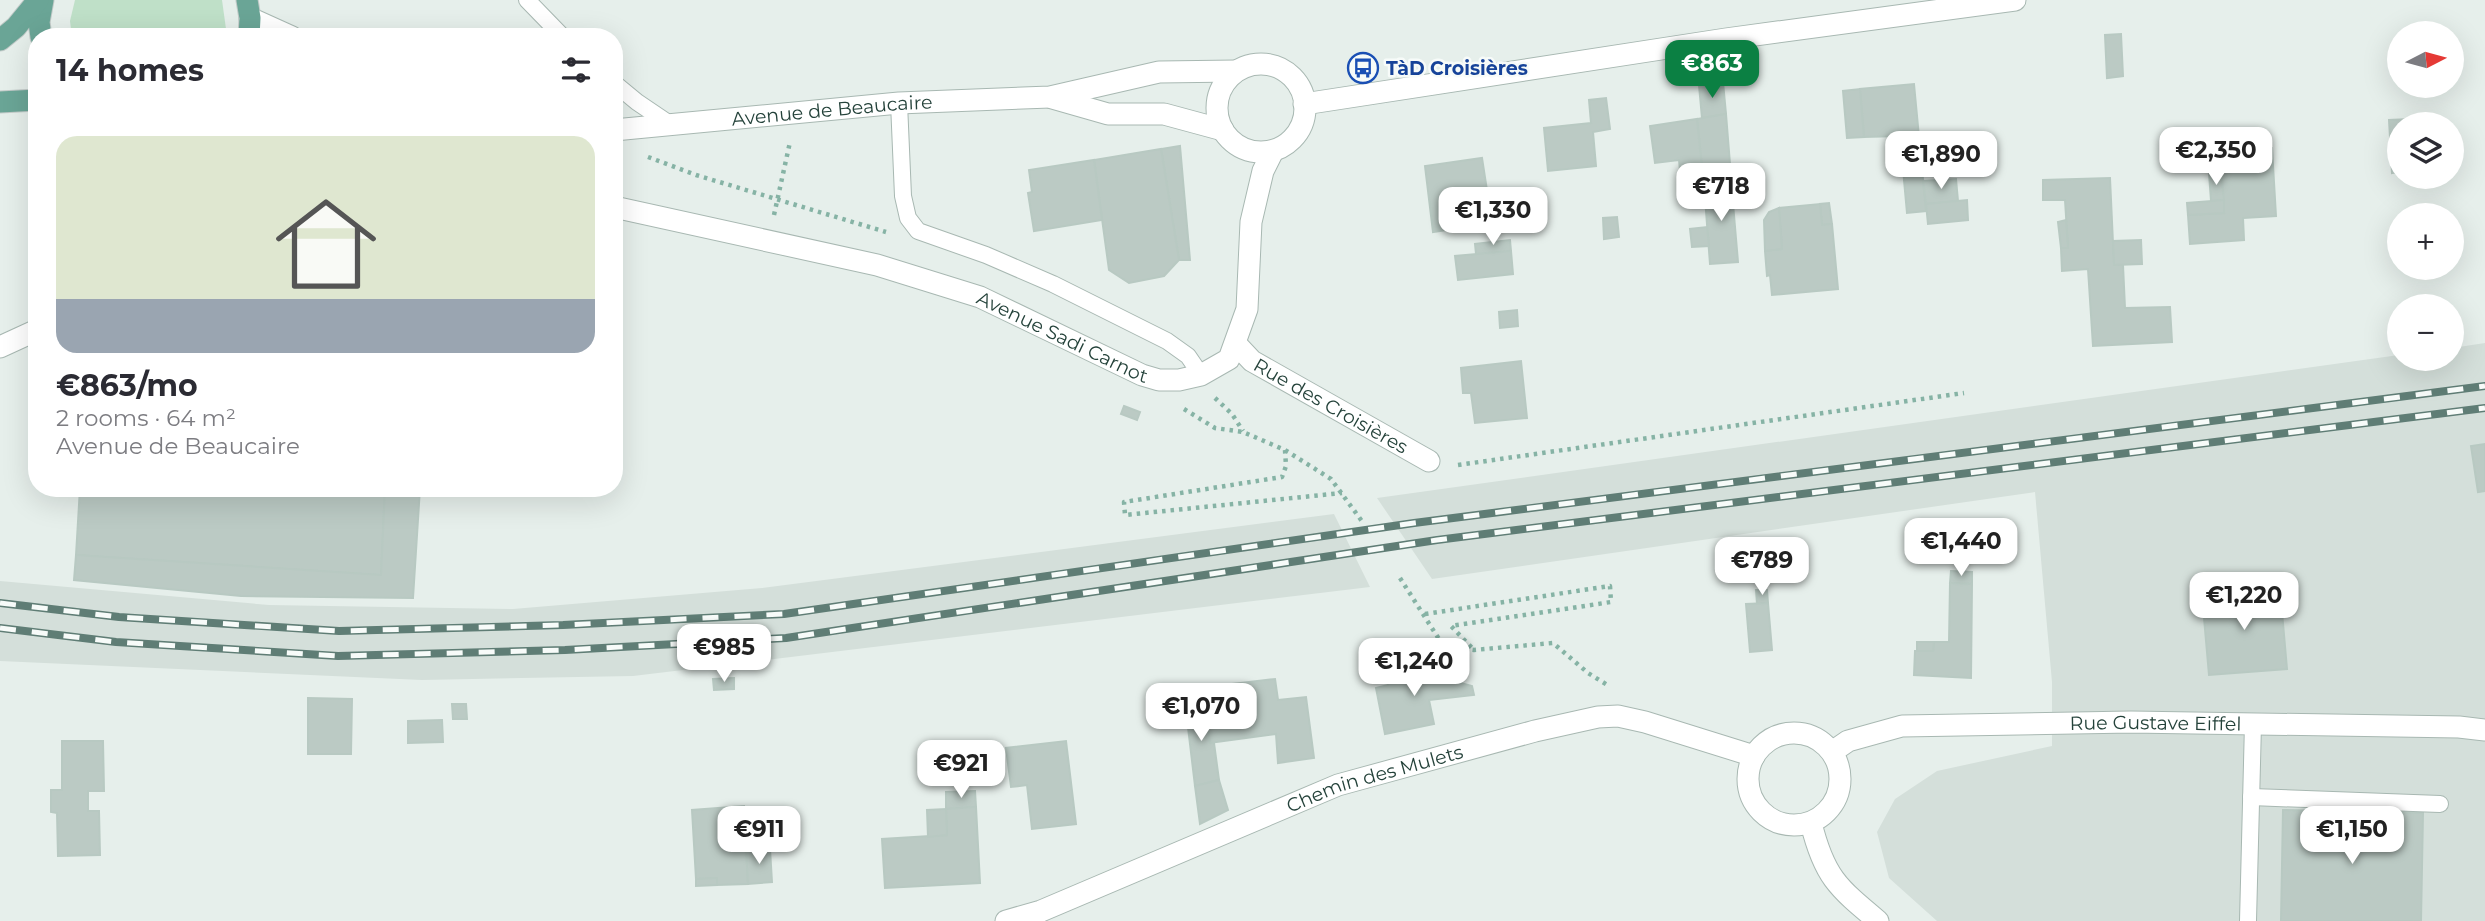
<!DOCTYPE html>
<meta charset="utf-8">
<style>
body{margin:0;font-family:Montserrat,sans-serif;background:#f7f7f7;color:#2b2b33;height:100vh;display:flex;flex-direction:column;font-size:26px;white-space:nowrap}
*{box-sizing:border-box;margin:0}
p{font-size:23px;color:#7c7c81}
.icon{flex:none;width:38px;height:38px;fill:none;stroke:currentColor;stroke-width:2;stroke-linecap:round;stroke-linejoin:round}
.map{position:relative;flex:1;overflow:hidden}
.drawer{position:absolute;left:28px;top:28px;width:595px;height:469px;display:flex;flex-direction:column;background:#fff;border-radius:28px;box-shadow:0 7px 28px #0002}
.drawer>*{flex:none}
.needle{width:46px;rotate:84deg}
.buttons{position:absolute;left:2387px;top:21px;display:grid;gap:14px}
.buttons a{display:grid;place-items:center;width:77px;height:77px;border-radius:50%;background:#fff;box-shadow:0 7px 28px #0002;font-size:35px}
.price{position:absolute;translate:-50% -60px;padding:0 16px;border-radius:14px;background:#fff;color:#222;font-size:23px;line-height:46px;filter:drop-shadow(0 2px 4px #0008)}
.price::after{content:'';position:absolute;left:50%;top:42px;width:21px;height:16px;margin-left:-10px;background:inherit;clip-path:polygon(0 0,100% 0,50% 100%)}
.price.active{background:#0b8043;color:#fff}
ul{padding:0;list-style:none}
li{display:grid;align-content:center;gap:14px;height:371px;padding:0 28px}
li+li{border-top:2px solid #e1e1e2}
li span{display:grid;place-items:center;height:217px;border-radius:21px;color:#555}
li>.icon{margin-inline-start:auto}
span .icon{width:126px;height:126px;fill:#fffc;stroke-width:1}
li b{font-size:30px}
h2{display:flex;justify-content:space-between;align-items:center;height:84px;padding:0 28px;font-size:30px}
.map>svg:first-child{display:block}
.built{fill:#d4dfda}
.green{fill:#bfe0c8}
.building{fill:#bbcac4;stroke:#b8c9c2;stroke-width:2}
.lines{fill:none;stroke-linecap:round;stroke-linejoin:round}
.service-casing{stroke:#a8b8b2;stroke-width:18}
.minor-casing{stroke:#a8b8b2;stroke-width:23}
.primary-casing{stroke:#c2cac8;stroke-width:23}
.path{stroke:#86b3a5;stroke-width:4.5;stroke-dasharray:3.5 5;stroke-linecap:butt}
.service{stroke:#fff;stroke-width:16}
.minor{stroke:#fff;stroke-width:21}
.primary{stroke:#6aa596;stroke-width:21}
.rail-casing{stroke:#5f7d75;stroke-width:8}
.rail{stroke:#f7fbf9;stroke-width:5;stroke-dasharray:16;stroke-linecap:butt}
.labels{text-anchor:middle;stroke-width:5;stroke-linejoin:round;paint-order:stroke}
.transit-label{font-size:19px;font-weight:bold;fill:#164399;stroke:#f7fbf9;text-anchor:start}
.street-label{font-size:19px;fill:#24423a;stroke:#f7fbf9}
</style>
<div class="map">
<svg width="2485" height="921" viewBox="0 0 2485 921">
<rect width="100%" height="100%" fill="#e6efeb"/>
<g class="built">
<polygon points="2485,343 2485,921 1937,921 1889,878 1877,832 1895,799 1937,771 2052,746 2052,682 2035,492 1432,579 1377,498 2399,355 2399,359 2452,359 2452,348"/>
<polygon points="1334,514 1370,587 633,676 422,680 0,661 0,581 269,605 513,609 762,588"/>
</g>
<polygon class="green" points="75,0 222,0 226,29 224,37 72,37 70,21"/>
<g class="building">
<polygon points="2121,34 2123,76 2107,78 2105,35"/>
<polygon points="1723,82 1726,114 1702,118 1699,85"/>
<polygon points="1914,84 1926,211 1907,213 1900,136 1864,137 1860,89"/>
<polygon points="1860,89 1864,137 1847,138 1843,91"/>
<polygon points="1606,98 1610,129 1593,132 1596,166 1548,171 1544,128 1591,123 1589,100"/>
<polygon points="1726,114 1730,164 1702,168 1697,119"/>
<polygon points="2434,118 2434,124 2399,124 2399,172 2392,173 2389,120"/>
<polygon points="1697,119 1702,168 1680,171 1679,160 1655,163 1650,126"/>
<polygon points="1180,146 1190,260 1179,260 1161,149"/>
<polygon points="2272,148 2276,216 2243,218 2244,240 2190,244 2188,215 2224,213 2220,151"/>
<polygon points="1161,149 1179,260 1164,276 1129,283 1109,270 1094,160"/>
<polygon points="1482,158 1492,223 1433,232 1425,166"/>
<polygon points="1094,160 1102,220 1034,231 1028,193 1032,192 1029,170"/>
<polygon points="1730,164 1731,180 1704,184 1702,168"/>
<polygon points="2221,172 2224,200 2211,201 2209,173"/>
<polygon points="2110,178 2114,265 2123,265 2125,308 2170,307 2172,342 2093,346 2088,269 2062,271 2061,248 2068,248 2065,200 2043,200 2043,180"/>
<polygon points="1956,179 1958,201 1926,204 1923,181"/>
<polygon points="1731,180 1738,262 1710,264 1704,184"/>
<polygon points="1967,200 1968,220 1928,224 1926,204"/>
<polygon points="2224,200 2224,213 2188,215 2187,203"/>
<polygon points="1829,203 1832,224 1822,225 1820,204"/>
<polygon points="1820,204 1822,225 1832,224 1838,289 1772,295 1770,275 1767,276 1765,251 1782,249 1779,208"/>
<polygon points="1779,208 1782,249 1765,251 1764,220 1769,212"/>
<polygon points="1617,217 1619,237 1604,239 1603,218"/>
<polygon points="2066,220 2068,248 2061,248 2058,222"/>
<polygon points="1707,227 1709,246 1692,247 1690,229"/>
<polygon points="1510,240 1511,251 1476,254 1475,244"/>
<polygon points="2141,240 2142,264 2114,265 2113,241"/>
<polygon points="1511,251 1513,274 1458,280 1455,256"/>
<polygon points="1517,310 1518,326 1500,328 1499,312"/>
<polygon points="1521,361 1527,418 1475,423 1471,393 1463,393 1461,368"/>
<polygon points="1124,406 1140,412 1137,420 1121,414"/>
<polygon points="2485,444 2485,491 2478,492 2471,446"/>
<polygon points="80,488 385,488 381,575 76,555"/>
<polygon points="385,488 420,488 413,598 241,596 74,580 76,555 381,575"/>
<polygon points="1763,544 1764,557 1744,558 1742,545"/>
<polygon points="1951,571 1972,572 1972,584 1950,583"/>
<polygon points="1950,583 1972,584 1971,678 1914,675 1915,651 1933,651 1934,642 1949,642"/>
<polygon points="2280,589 2287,669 2209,675 2202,595"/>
<polygon points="1756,590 1767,590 1768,603 1757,604"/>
<polygon points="1768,603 1772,650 1750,652 1746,604"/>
<polygon points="1917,642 1934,642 1933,651 1917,651"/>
<polygon points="1387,663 1472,686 1474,695 1429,700 1434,724 1385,734 1376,688 1388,685"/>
<polygon points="734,678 734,689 714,690 713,679"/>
<polygon points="1275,679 1278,700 1306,697 1314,758 1278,763 1276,734 1210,743 1205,709 1235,706 1233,684"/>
<polygon points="308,698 352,699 351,754 308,754"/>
<polygon points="1208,699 1209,709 1205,709 1210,743 1214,743 1219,780 1195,786 1185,702"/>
<polygon points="452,704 466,704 467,719 453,719"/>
<polygon points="442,720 443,742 408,743 408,721"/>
<polygon points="62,741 103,741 104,791 88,791 88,811 99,811 100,855 58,856 57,813 51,812 51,790 62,790"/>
<polygon points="1066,741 1076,824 1032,829 1027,785 1011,787 1006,748"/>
<polygon points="1219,780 1228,810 1200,824 1195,786"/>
<polygon points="975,791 976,807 946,809 946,792"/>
<polygon points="744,806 748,884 717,885 717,878 696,879 692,810"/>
<polygon points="976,807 980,883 885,888 882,839 947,835 946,809"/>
<polygon points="946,809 947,835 928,837 927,810"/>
<polygon points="2283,810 2423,813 2421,921 2281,921"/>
<polygon points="770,849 772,882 748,884 746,850"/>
<polygon points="717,878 717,885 696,886 696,879"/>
</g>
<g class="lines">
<g class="service-casing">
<g id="service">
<polyline points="527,0 563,37"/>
<polyline points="614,83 637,102 671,125"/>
<polyline points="899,103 903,196 908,218 918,231 986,255 1053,284 1167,341 1188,356 1201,375"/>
<polyline points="2251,797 2440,804"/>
<polyline points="2248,921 2253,724"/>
</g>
</g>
<g class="minor-casing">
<g id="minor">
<polyline points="250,18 292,37"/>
<circle cx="1261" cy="108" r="44"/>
<polyline points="1052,98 1108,114 1164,114 1223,130"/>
<polyline points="1304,104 1726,39 2015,0"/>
<path id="s1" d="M614 130 899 103 1050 97 1159 72 1236 71"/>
<path id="s2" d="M614 207 877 265 980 297 1142 375 1159 380H1179L1201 375 1229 359 1247 309 1251 222 1263 171 1273 151"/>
<path id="s3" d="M1236 344 1252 361 1429 461"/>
<polyline points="0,347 37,330"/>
<circle cx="1794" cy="779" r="46"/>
<path id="s4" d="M1832 752 1848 741 1902 726 2131 722 2459 727 2485 730"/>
<path d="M1811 823C1824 876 1837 887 1878 921"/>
<path id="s5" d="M1006 921 1041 911 1338 785 1535 731 1598 717 1618 716 1645 722 1754 756"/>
</g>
</g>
<g class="primary-casing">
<g id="primary">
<polyline points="247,0 250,18 249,37"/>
<polyline points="41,37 39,22 43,0"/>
<polyline points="0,40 16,27 38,0"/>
<polyline points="0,102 37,100"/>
</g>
</g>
<g class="path">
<polyline points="648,157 696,175 886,232"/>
<polyline points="774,215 790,142"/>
<polyline points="1215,398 1232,414 1243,431"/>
<polyline points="1184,409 1215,428 1243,432 1285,450 1331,479 1364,524"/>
<polyline points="1285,450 1286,466 1282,477 1124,502 1125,515 1342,493"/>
<polyline points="1458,465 1964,393"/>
<polyline points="1400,578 1444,647 1474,650 1553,643 1588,673 1609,686"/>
<polyline points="1425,614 1610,586 1611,602 1451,626 1474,650"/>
</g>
<use href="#service" class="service"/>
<use href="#minor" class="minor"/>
<use href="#primary" class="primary"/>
<g class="rail-casing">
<g id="rail">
<polyline points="0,603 119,617 339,631 563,625 784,614 1414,523 2485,386"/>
<polyline points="0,628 116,642 338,656 565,650 786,638 1437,540 2485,408"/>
</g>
</g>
<use href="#rail" class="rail"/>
</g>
<defs>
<g id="bus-ring" transform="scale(1.575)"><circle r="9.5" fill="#f7fbf9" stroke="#1a4fb4" stroke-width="1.5"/><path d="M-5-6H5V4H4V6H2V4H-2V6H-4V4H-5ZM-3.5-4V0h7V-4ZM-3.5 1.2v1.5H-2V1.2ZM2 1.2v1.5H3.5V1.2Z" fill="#1a4fb4"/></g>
</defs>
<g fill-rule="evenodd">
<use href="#bus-ring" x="1363" y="68"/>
</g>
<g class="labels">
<g class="transit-label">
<text x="1386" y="75">TàD Croisières</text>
</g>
<g class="street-label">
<text dy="7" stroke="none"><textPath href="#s1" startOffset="219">Avenue de Beaucaire</textPath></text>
<text dy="7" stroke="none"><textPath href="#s2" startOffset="469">Avenue Sadi Carnot</textPath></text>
<text dy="7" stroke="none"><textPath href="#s3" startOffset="114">Rue des Croisières</textPath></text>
<text dy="7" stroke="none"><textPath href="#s4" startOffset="329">Rue Gustave Eiffel</textPath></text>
<text dy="7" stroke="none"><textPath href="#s5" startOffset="396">Chemin des Mulets</textPath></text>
</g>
</g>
</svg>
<div class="buttons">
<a><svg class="needle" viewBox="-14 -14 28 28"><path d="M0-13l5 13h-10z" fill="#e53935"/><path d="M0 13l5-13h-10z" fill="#7c7c81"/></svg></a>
<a><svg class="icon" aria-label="layers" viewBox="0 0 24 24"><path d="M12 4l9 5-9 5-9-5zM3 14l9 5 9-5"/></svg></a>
<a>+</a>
<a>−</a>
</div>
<b class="price active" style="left:1712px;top:100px">€863</b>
<b class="price" style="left:2216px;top:187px">€2,350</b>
<b class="price" style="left:1941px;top:191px">€1,890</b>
<b class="price" style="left:1721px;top:223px">€718</b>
<b class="price" style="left:1493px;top:247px">€1,330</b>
<b class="price" style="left:1961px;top:578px">€1,440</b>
<b class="price" style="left:1762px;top:597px">€789</b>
<b class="price" style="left:2244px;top:632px">€1,220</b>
<b class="price" style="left:724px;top:684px">€985</b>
<b class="price" style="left:1414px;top:698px">€1,240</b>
<b class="price" style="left:1201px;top:743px">€1,070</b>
<b class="price" style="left:961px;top:800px">€921</b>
<b class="price" style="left:759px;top:866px">€911</b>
<b class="price" style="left:2352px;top:866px">€1,150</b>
<section class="drawer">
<h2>14 homes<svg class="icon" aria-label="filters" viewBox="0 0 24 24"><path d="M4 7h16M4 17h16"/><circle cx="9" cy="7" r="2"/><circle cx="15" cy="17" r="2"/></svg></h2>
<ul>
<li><span style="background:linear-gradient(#dfe7d0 75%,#9aa5b1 0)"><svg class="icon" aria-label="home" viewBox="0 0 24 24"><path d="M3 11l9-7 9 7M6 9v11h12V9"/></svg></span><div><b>€863/mo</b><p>2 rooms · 64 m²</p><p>Avenue de Beaucaire</p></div></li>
</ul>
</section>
</div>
